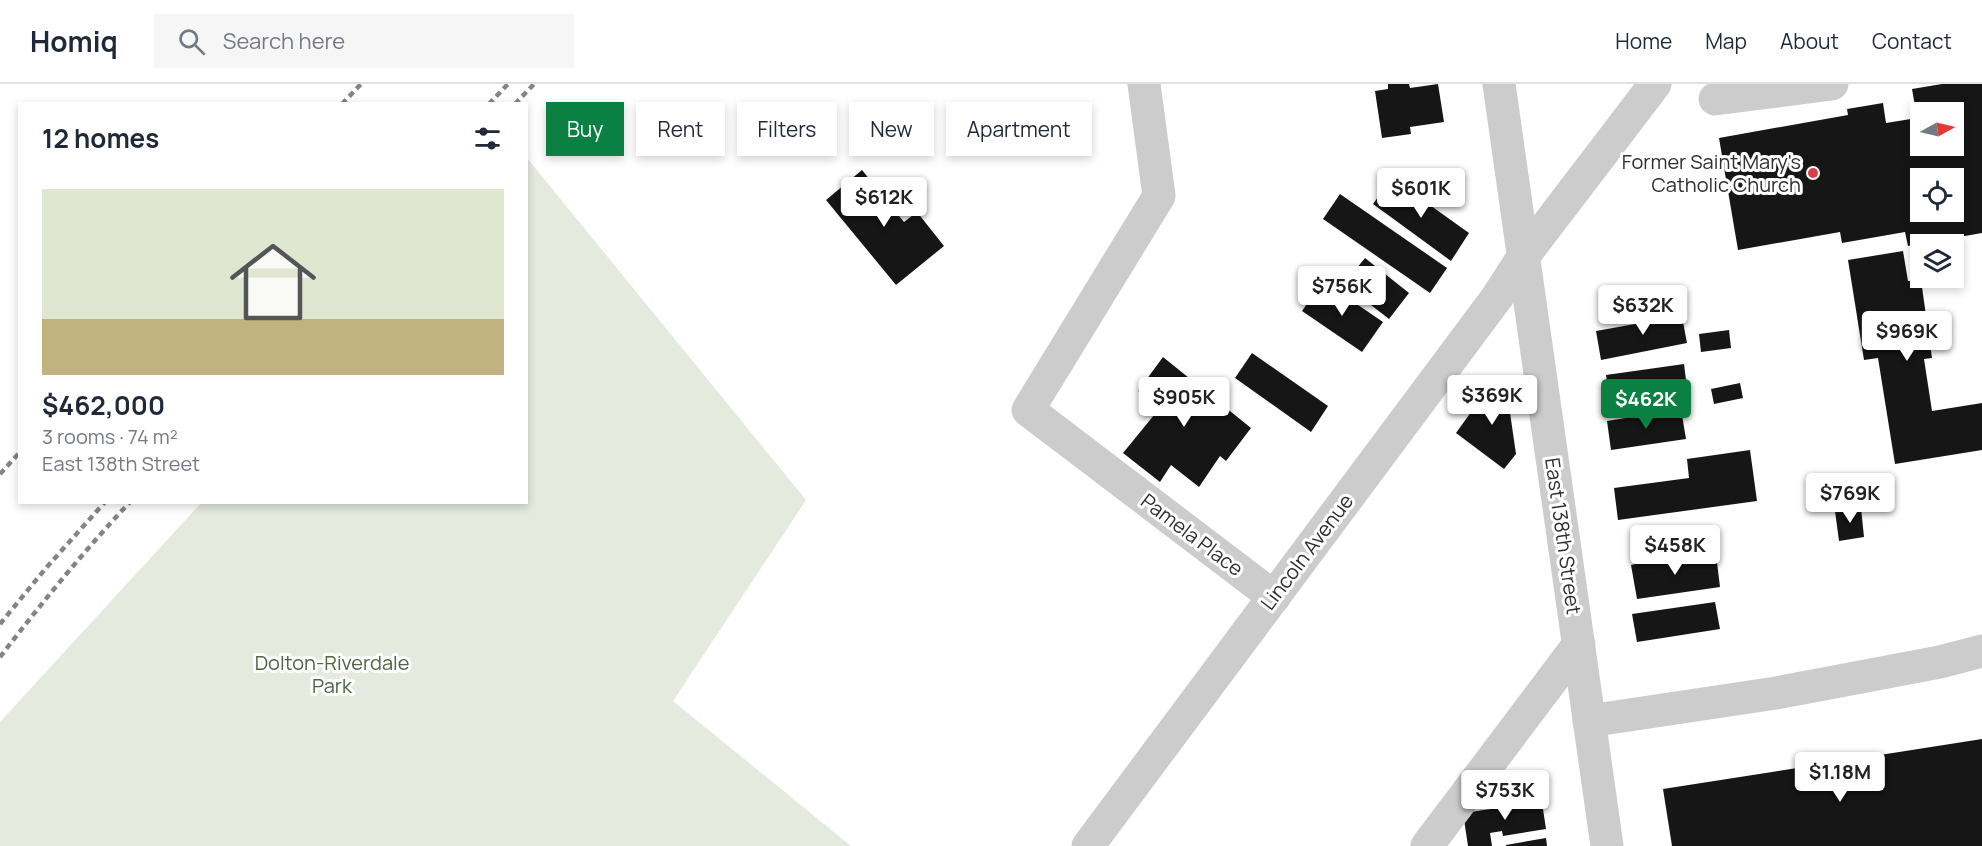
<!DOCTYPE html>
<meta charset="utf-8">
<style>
body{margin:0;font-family:Manrope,sans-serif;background:#f6f6f7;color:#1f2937;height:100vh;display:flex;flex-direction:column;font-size:22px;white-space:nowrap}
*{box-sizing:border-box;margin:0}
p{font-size:20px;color:#747a83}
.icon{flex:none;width:33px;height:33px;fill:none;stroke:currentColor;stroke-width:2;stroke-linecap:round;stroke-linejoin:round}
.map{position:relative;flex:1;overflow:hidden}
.sheet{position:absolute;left:18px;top:18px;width:510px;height:402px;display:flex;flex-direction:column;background:#fff;border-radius:0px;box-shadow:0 3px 9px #0003}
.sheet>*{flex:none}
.hud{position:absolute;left:546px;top:18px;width:570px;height:54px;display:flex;gap:12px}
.needle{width:39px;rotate:82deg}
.controls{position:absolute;left:1910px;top:18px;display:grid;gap:12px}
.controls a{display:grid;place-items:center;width:54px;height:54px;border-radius:0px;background:#fff;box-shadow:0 3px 9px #0003;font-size:30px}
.price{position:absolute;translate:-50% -51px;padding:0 14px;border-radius:6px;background:#fff;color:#222;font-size:20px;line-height:39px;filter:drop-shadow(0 2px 3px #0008)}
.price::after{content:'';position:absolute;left:50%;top:36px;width:18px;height:14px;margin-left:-9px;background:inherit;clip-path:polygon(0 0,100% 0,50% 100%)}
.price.on{background:#0b8043;color:#fff}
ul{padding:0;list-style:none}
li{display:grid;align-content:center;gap:12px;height:318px;padding:0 24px}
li+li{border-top:2px solid #e0e1e3}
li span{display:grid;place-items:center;height:186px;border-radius:0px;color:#555}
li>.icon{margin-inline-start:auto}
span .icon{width:108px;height:108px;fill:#fffc;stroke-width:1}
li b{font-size:26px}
h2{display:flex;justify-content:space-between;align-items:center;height:72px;padding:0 24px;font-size:26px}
.chip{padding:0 21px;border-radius:0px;background:#fff;box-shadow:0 3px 9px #0003;font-size:21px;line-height:54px}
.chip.on{background:#0b8043;color:#fff}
header{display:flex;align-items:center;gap:36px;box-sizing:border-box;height:84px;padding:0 30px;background:#fff;border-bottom:2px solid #e0e1e3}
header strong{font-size:28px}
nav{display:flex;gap:33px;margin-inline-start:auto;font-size:21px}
.search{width:420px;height:54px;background:#f6f6f7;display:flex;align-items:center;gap:15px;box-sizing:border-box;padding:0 21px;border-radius:0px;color:#747a83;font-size:22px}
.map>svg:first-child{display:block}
.green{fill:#e4eade}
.building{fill:#161616;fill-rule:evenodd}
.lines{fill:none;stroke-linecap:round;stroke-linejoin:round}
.minor{stroke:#ccc;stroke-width:33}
.rail{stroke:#848484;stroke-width:4.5;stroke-dasharray:6 4.5;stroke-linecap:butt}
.poi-dot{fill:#d54147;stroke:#fff;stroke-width:2}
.labels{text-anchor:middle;stroke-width:6;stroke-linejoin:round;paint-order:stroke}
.poi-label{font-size:20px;fill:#2f2f2f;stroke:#fff;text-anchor:end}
.street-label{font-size:20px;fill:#2f2f2f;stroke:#fff}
.park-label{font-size:20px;fill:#506640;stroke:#fff}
</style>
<header>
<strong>Homiq</strong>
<div class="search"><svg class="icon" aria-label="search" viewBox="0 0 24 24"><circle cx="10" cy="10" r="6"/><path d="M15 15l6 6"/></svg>Search here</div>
<nav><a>Home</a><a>Map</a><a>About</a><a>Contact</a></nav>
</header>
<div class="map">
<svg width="1982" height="762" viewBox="0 0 1982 762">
<rect width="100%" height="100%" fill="#fff"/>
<polygon class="green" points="527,74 806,416 673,617 851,762 0,762 0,638 201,419 526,418"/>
<g class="building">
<polygon points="1388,0 1409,0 1410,4 1438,0 1444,38 1410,43 1411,50 1382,54 1375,7 1388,5"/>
<path d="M1942 0H1982V149L1908 162 1905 148 1842 159 1840 148 1738 166 1719 54 1848 31 1847 25 1883 19 1886 39 1917 34 1912 5ZM1920 28H1953V62H1920ZM1920 94H1953V128H1920Z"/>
<polygon points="862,86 904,138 917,128 944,162 896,201 826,116"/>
<polygon points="1392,94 1469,149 1451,177 1373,120"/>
<polygon points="1340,110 1447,184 1430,209 1323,135"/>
<polygon points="1903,167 1908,197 1921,196 1932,274 1924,275 1932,327 1982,319 1982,366 1895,380 1878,274 1864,276 1848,176"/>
<polygon points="1365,174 1409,209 1389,235 1344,200"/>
<polygon points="1323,197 1383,238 1362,268 1302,227"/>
<polygon points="1680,222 1687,259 1601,276 1596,247 1663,235 1661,226"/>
<polygon points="1729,246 1731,264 1701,268 1699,250"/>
<polygon points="1252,269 1328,322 1311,348 1235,294"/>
<polygon points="1163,273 1251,344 1226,377 1220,372 1199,403 1171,381 1160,398 1123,369 1159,325 1138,307"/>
<polygon points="1684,280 1688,312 1611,323 1606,291"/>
<polygon points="1494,296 1506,301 1516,370 1504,385 1456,349"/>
<polygon points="1740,299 1743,314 1714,320 1711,305"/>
<polygon points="1681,325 1686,355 1611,366 1607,337"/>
<polygon points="1750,366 1757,417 1618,436 1614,404 1689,394 1687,375"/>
<polygon points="1861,424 1864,453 1839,457 1835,427"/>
<polygon points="1716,470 1720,503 1637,515 1631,481 1675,472 1675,476"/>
<polygon points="1715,518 1720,545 1637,558 1632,530"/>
<polygon points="1982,655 1982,762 1672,762 1663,705"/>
<polygon points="1541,712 1546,745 1503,752 1502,747 1490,749 1492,762 1468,762 1463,729 1498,724 1497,719"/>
<polygon points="1546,754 1547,762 1506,762 1506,761"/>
</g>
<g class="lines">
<g class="minor">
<polyline points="1144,0 1159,112 1028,326 1274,513"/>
<polyline points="1499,0 1607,762"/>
<polyline points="1715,15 1832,0"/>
<polyline points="1589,637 1776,609 1940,578 1982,567"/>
<polyline points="1088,762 1498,212 1523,173 1655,0"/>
<polyline points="1427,762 1579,560"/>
</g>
<g class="rail">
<polyline points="342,20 361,0"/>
<polyline points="489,20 508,0"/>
<polyline points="515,20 534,0"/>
<polyline points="0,390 20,368"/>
<polyline points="0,540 46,484 105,418"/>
<path d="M0 573C41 520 83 468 130 418"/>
</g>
</g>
<circle class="poi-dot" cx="1813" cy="89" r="6"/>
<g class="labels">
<g class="poi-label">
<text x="1801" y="85">Former Saint Mary's<tspan x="1801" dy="23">Catholic Church</tspan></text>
</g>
<g class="street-label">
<text transform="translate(1192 451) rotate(37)" y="7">Pamela Place</text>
<text transform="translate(1563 452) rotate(82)" y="7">East 138th Street</text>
<text transform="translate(1307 468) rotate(-53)" y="7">Lincoln Avenue</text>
</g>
<g class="park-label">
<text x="332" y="586">Dolton-Riverdale<tspan x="332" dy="23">Park</tspan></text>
</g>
</g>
</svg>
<div class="controls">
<a><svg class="needle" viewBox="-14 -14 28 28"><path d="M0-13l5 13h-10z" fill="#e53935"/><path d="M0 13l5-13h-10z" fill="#747a83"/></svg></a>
<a><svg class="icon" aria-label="locate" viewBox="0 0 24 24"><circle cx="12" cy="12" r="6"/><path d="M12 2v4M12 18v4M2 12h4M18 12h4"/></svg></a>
<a><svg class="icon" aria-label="layers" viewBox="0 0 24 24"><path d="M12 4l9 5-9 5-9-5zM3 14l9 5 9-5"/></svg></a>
</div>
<b class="price" style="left:1421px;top:135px">$601K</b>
<b class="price" style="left:884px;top:144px">$612K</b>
<b class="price" style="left:1342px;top:233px">$756K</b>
<b class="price" style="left:1643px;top:252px">$632K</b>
<b class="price" style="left:1907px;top:278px">$969K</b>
<b class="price" style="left:1492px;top:342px">$369K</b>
<b class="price" style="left:1184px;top:344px">$905K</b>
<b class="price on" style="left:1646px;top:346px">$462K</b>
<b class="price" style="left:1850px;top:440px">$769K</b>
<b class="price" style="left:1675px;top:492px">$458K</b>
<b class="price" style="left:1840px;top:719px">$1.18M</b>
<b class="price" style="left:1505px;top:737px">$753K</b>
<div class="hud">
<a class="chip on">Buy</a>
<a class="chip">Rent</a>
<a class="chip">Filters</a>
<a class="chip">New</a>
<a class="chip">Apartment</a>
</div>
<section class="sheet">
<h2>12 homes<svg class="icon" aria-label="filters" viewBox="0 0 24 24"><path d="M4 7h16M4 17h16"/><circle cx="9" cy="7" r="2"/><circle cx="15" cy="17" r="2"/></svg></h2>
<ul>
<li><span style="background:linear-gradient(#dfe7d0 70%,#c2b280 0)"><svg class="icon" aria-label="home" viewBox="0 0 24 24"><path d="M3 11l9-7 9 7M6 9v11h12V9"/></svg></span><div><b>$462,000</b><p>3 rooms · 74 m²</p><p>East 138th Street</p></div></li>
</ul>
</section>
</div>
